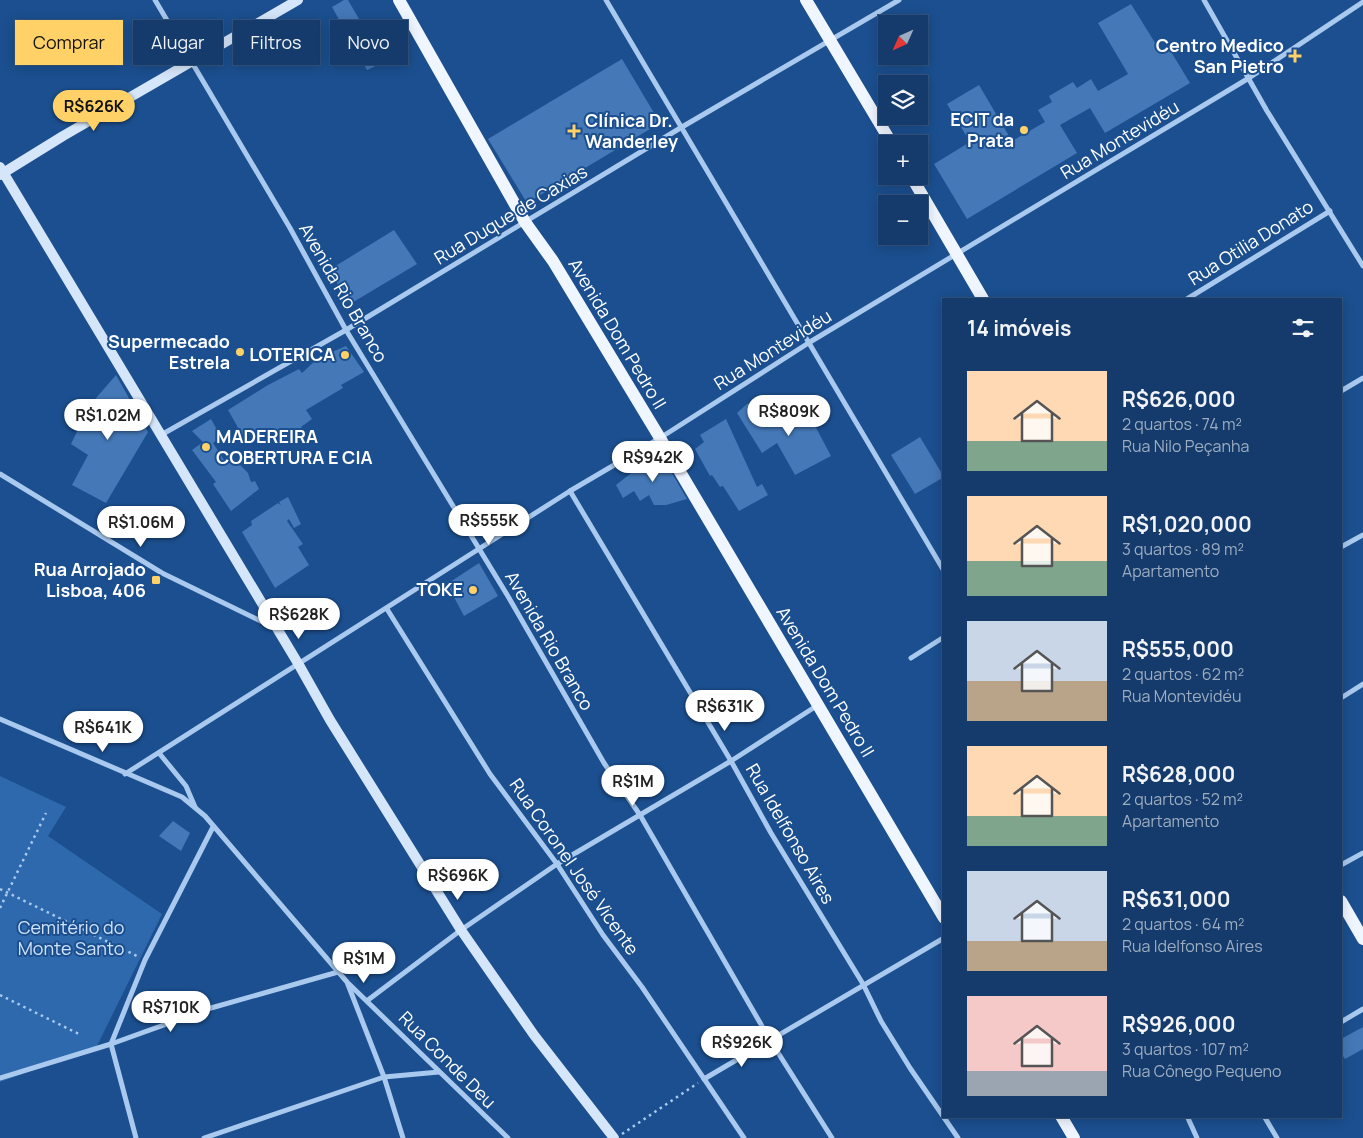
<!DOCTYPE html>
<html lang="pt">
<meta charset="utf-8">
<style>
body{margin:0;font-family:Manrope,sans-serif;background:#214673;color:#f1f3f6;height:100vh;display:flex;flex-direction:column;font-size:19px;white-space:nowrap}
*{box-sizing:border-box;margin:0}
p{font-size:16px;color:#9dadc1}
.icon{flex:none;width:28px;height:28px;fill:none;stroke:currentColor;stroke-width:2;stroke-linecap:round;stroke-linejoin:round}
.map{position:relative;flex:1;overflow:hidden}
.panel{position:absolute;left:942px;top:298px;width:400px;height:820px;display:flex;flex-direction:column;background:#143b6b;border-radius:0px;box-shadow:0 2px 12px #0003,0 0 0 1px #33557e}
.panel>*{flex:none}
.hud{position:absolute;left:15px;top:20px;width:475px;height:45px;display:flex;gap:10px}
.needle{width:32px;rotate:225deg}
.buttons{position:absolute;left:878px;top:15px;display:grid;gap:10px}
.buttons a{display:grid;place-items:center;width:50px;height:50px;border-radius:0px;background:#143b6b;box-shadow:0 2px 12px #0003,0 0 0 1px #33557e;font-size:25px}
.price{position:absolute;translate:-50% -42px;padding:0 11px;border-radius:18px;background:#fff;color:#222;font-size:16px;line-height:32px;filter:drop-shadow(0 1px 2px #0008)}
.price::after{content:'';position:absolute;left:50%;top:30px;width:15px;height:11px;margin-left:-8px;background:inherit;clip-path:polygon(0 0,100% 0,50% 100%)}
.price.on{background:#ffd166;color:#111}
ul{padding:0;list-style:none}
li{display:flex;align-items:center;gap:15px;height:125px;padding:0 25px}
li span{display:grid;place-items:center;flex:none;width:140px;height:100px;border-radius:0px;color:#555}
li>.icon{margin-inline-start:auto}
span .icon{width:60px;height:60px;fill:#fffc;stroke-width:1}
li b{font-size:21px}
h2{display:flex;justify-content:space-between;align-items:center;height:60px;padding:0 25px;font-size:21px}
.tag{padding:0 18px;border-radius:0px;background:#143b6b;box-shadow:0 2px 12px #0003,0 0 0 1px #33557e;font-size:18px;line-height:45px}
.tag.on{background:#ffd166;color:#111}
.map>svg:first-child{display:block}
.green{fill:#2e69ad}
.building{fill:#4478b7}
.lines{fill:none;stroke-linecap:round;stroke-linejoin:round}
.path{stroke:#a9c9ee;stroke-width:2.5;stroke-dasharray:2.5 4;stroke-linecap:butt}
.street{stroke:#a9c9ee;stroke-width:5}
.secondary{stroke:#d6e6fa;stroke-width:10}
.primary{stroke:#f0f6ff;stroke-width:12}
.poi-dot{fill:#ffd166;stroke:#1b4f8f;stroke-width:2}
.labels{text-anchor:middle;stroke-width:4;stroke-linejoin:round;paint-order:stroke}
.poi-label{font-size:18px;font-weight:bold;fill:#fff;stroke:#1b4f8f;text-anchor:end}
.street-label{font-size:18px;fill:#fff;stroke:#1b4f8f}
.park-label{font-size:18px;fill:#cfe3fa;stroke:#1b4f8f}
</style>
<div class="map">
<svg width="1363" height="1138" viewBox="0 0 1363 1138">
<rect width="100%" height="100%" fill="#1b4f8f"/>
<polygon class="green" points="0,776 66,807 48,836 162,914 96,1048 0,1082"/>
<g class="building">
<polygon points="344,0 348,0 384,62 367,70 332,7"/>
<polygon points="1131,4 1162,54 1170,50 1190,83 1105,133 1090,108 1060,125 1077,153 967,219 934,164 970,142 947,104 979,85 1012,141 1045,122 1038,110 1052,102 1049,96 1073,82 1077,88 1091,79 1098,91 1128,74 1098,23"/>
<polygon points="622,59 660,123 527,203 488,139"/>
<polygon points="394,230 417,264 350,304 329,270"/>
<polygon points="346,346 364,372 341,385 343,388 306,410 312,419 301,427 303,431 278,445 269,428 250,434 245,440 228,410 268,385 299,369 302,373 318,358"/>
<polygon points="116,375 148,432 106,503 72,485 88,455 71,444 90,405"/>
<polygon points="748,403 761,426 803,403 831,456 795,475 777,443 762,453 737,413"/>
<polygon points="211,419 221,437 213,443 224,460 230,455 248,473 251,482 255,481 259,489 231,511 213,484 216,482 192,450 203,442 192,431"/>
<polygon points="726,419 757,487 762,484 768,495 739,511 723,486 720,487 712,475 710,476 695,449 704,442 700,435"/>
<polygon points="920,437 944,477 915,494 891,455"/>
<polygon points="659,451 687,499 666,505 654,505 649,495 640,501 634,491 623,498 616,485"/>
<polygon points="288,497 301,524 294,528 289,519 287,521 303,544 298,547 309,565 275,588 242,532 252,525 251,521 278,503 281,505 279,502"/>
<polygon points="479,563 498,596 464,616 447,584"/>
<polygon points="173,821 190,833 181,851 159,836"/>
<polygon points="1363,1027 1363,1049 1345,1059 1341,1053 1341,1039"/>
</g>
<g class="lines">
<g class="path">
<polyline points="0,889 139,957"/>
<polyline points="0,908 46,813"/>
<polyline points="0,995 79,1034"/>
<polyline points="622,1134 698,1083"/>
</g>
<g class="street">
<polyline points="155,0 290,228 346,330 509,598 604,763 640,815 770,1040 832,1138"/>
<polyline points="606,0 944,571"/>
<polyline points="1204,0 1267,111 1363,266"/>
<polyline points="1187,299 1330,211"/>
<polyline points="1341,391 1363,378"/>
<polyline points="161,435 346,330 682,127 899,0"/>
<polyline points="0,474 162,573 275,628"/>
<polyline points="570,491 731,761 771,833 863,984 881,1021 910,1068 958,1138"/>
<polyline points="1341,547 1363,535"/>
<polyline points="387,609 490,774 557,864 603,935 642,987 744,1138"/>
<polyline points="911,658 944,637"/>
<polyline points="1341,698 1363,684"/>
<polyline points="0,719 182,797 205,816 347,982 384,1077 403,1138"/>
<polyline points="159,753 186,786 195,807"/>
<polyline points="125,774 570,491 660,438 810,342 1249,78 1363,2"/>
<polyline points="1341,865 1363,853"/>
<polyline points="349,984 508,1138"/>
<polyline points="368,1000 461,930 557,864 731,761 818,705"/>
<polyline points="1341,1022 1363,1009"/>
<polyline points="0,1078 111,1044 211,1008 338,972"/>
<polyline points="704,1079 944,938"/>
<polyline points="1187,1116 1197,1138"/>
<polyline points="1264,1116 1277,1138"/>
<polyline points="136,1138 111,1044 145,960 213,827"/>
<polyline points="204,1138 384,1077 439,1072"/>
</g>
<g class="secondary">
<polyline points="0,167 299,665 330,720 461,930 534,1035 614,1138"/>
<polyline points="0,175 63,136 298,0"/>
</g>
<g class="primary">
<polyline points="399,0 525,222 553,261 660,438 944,918"/>
<polyline points="806,0 892,144"/>
<polyline points="911,176 983,299"/>
<polyline points="1341,901 1363,939"/>
<polyline points="1061,1116 1074,1138"/>
</g>
</g>
<g class="poi-dot">
<path d="M1292.5 48.5h5v5h5v5h-5v5h-5v-5h-5v-5h5z"/>
<circle cx="1024" cy="130" r="5"/>
<path d="M571.5 123.5h5v5h5v5h-5v5h-5v-5h-5v-5h5z"/>
<circle cx="240" cy="352" r="5"/>
<circle cx="345" cy="355" r="5"/>
<circle cx="206" cy="447" r="5"/>
<rect x="151" y="575" width="10" height="10" rx="2.5"/>
<circle cx="473" cy="590" r="5"/>
</g>
<g class="labels">
<g class="poi-label">
<text x="1284" y="52">Centro Medico<tspan x="1284" dy="21">San Pietro</tspan></text>
<text x="1014" y="126">ECIT da<tspan x="1014" dy="21">Prata</tspan></text>
<text x="585" y="127" text-anchor="start">Clínica Dr.<tspan x="585" dy="21">Wanderley</tspan></text>
<text x="230" y="348">Supermecado<tspan x="230" dy="21">Estrela</tspan></text>
<text x="335" y="361">LOTERICA</text>
<text x="216" y="443" text-anchor="start">MADEREIRA<tspan x="216" dy="21">COBERTURA E CIA</tspan></text>
<text x="146" y="576">Rua Arrojado<tspan x="146" dy="21">Lisboa, 406</tspan></text>
<text x="463" y="596">TOKE</text>
</g>
<g class="street-label">
<text transform="translate(1120 140) rotate(-31)" y="6">Rua Montevidéu</text>
<text transform="translate(511 215) rotate(-31)" y="6">Rua Duque de Caxias</text>
<text transform="translate(1251 243) rotate(-32)" y="6">Rua Otilia Donato</text>
<text transform="translate(343 293) rotate(60)" y="6">Avenida Rio Branco</text>
<text transform="translate(617 334) rotate(59)" y="6">Avenida Dom Pedro II</text>
<text transform="translate(773 350) rotate(-32)" y="6">Rua Montevidéu</text>
<text transform="translate(549 641) rotate(60)" y="6">Avenida Rio Branco</text>
<text transform="translate(825 682) rotate(59)" y="6">Avenida Dom Pedro II</text>
<text transform="translate(790 834) rotate(60)" y="6">Rua Idelfonso Aires</text>
<text transform="translate(574 867) rotate(55)" y="6">Rua Coronel José Vicente</text>
<text transform="translate(447 1060) rotate(45)" y="6">Rua Conde Deu</text>
</g>
<g class="park-label">
<text x="71" y="934">Cemitério do<tspan x="71" dy="21">Monte Santo</tspan></text>
</g>
</g>
</svg>
<div class="buttons">
<a><svg class="needle" viewBox="-14 -14 28 28"><path d="M0-13l5 13h-10z" fill="#e53935"/><path d="M0 13l5-13h-10z" fill="#9dadc1"/></svg></a>
<a><svg class="icon" aria-label="layers" viewBox="0 0 24 24"><path d="M12 4l9 5-9 5-9-5zM3 14l9 5 9-5"/></svg></a>
<a>+</a>
<a>−</a>
</div>
<b class="price on" style="left:94px;top:132px">R$626K</b>
<b class="price" style="left:789px;top:437px">R$809K</b>
<b class="price" style="left:108px;top:441px">R$1.02M</b>
<b class="price" style="left:653px;top:483px">R$942K</b>
<b class="price" style="left:489px;top:546px">R$555K</b>
<b class="price" style="left:141px;top:548px">R$1.06M</b>
<b class="price" style="left:299px;top:640px">R$628K</b>
<b class="price" style="left:725px;top:732px">R$631K</b>
<b class="price" style="left:103px;top:753px">R$641K</b>
<b class="price" style="left:633px;top:807px">R$1M</b>
<b class="price" style="left:458px;top:901px">R$696K</b>
<b class="price" style="left:364px;top:984px">R$1M</b>
<b class="price" style="left:171px;top:1033px">R$710K</b>
<b class="price" style="left:742px;top:1068px">R$926K</b>
<div class="hud">
<a class="tag on">Comprar</a>
<a class="tag">Alugar</a>
<a class="tag">Filtros</a>
<a class="tag">Novo</a>
</div>
<section class="panel">
<h2>14 imóveis<svg class="icon" aria-label="filters" viewBox="0 0 24 24"><path d="M4 7h16M4 17h16"/><circle cx="9" cy="7" r="2"/><circle cx="15" cy="17" r="2"/></svg></h2>
<ul>
<li><span style="background:linear-gradient(#ffd9b3 70%,#7fa58c 0)"><svg class="icon" aria-label="home" viewBox="0 0 24 24"><path d="M3 11l9-7 9 7M6 9v11h12V9"/></svg></span><div><b>R$626,000</b><p>2 quartos · 74 m²</p><p>Rua Nilo Peçanha</p></div></li>
<li><span style="background:linear-gradient(#ffd9b3 65%,#7fa58c 0)"><svg class="icon" aria-label="home" viewBox="0 0 24 24"><path d="M3 11l9-7 9 7M6 9v11h12V9"/></svg></span><div><b>R$1,020,000</b><p>3 quartos · 89 m²</p><p>Apartamento</p></div></li>
<li><span style="background:linear-gradient(#c9d6e8 60%,#b9a48a 0)"><svg class="icon" aria-label="home" viewBox="0 0 24 24"><path d="M3 11l9-7 9 7M6 9v11h12V9"/></svg></span><div><b>R$555,000</b><p>2 quartos · 62 m²</p><p>Rua Montevidéu</p></div></li>
<li><span style="background:linear-gradient(#ffd9b3 70%,#7fa58c 0)"><svg class="icon" aria-label="home" viewBox="0 0 24 24"><path d="M3 11l9-7 9 7M6 9v11h12V9"/></svg></span><div><b>R$628,000</b><p>2 quartos · 52 m²</p><p>Apartamento</p></div></li>
<li><span style="background:linear-gradient(#c9d6e8 70%,#b9a48a 0)"><svg class="icon" aria-label="home" viewBox="0 0 24 24"><path d="M3 11l9-7 9 7M6 9v11h12V9"/></svg></span><div><b>R$631,000</b><p>2 quartos · 64 m²</p><p>Rua Idelfonso Aires</p></div></li>
<li><span style="background:linear-gradient(#f6c9c9 75%,#9aa5b1 0)"><svg class="icon" aria-label="home" viewBox="0 0 24 24"><path d="M3 11l9-7 9 7M6 9v11h12V9"/></svg></span><div><b>R$926,000</b><p>3 quartos · 107 m²</p><p>Rua Cônego Pequeno</p></div></li>
</ul>
</section>
</div>
